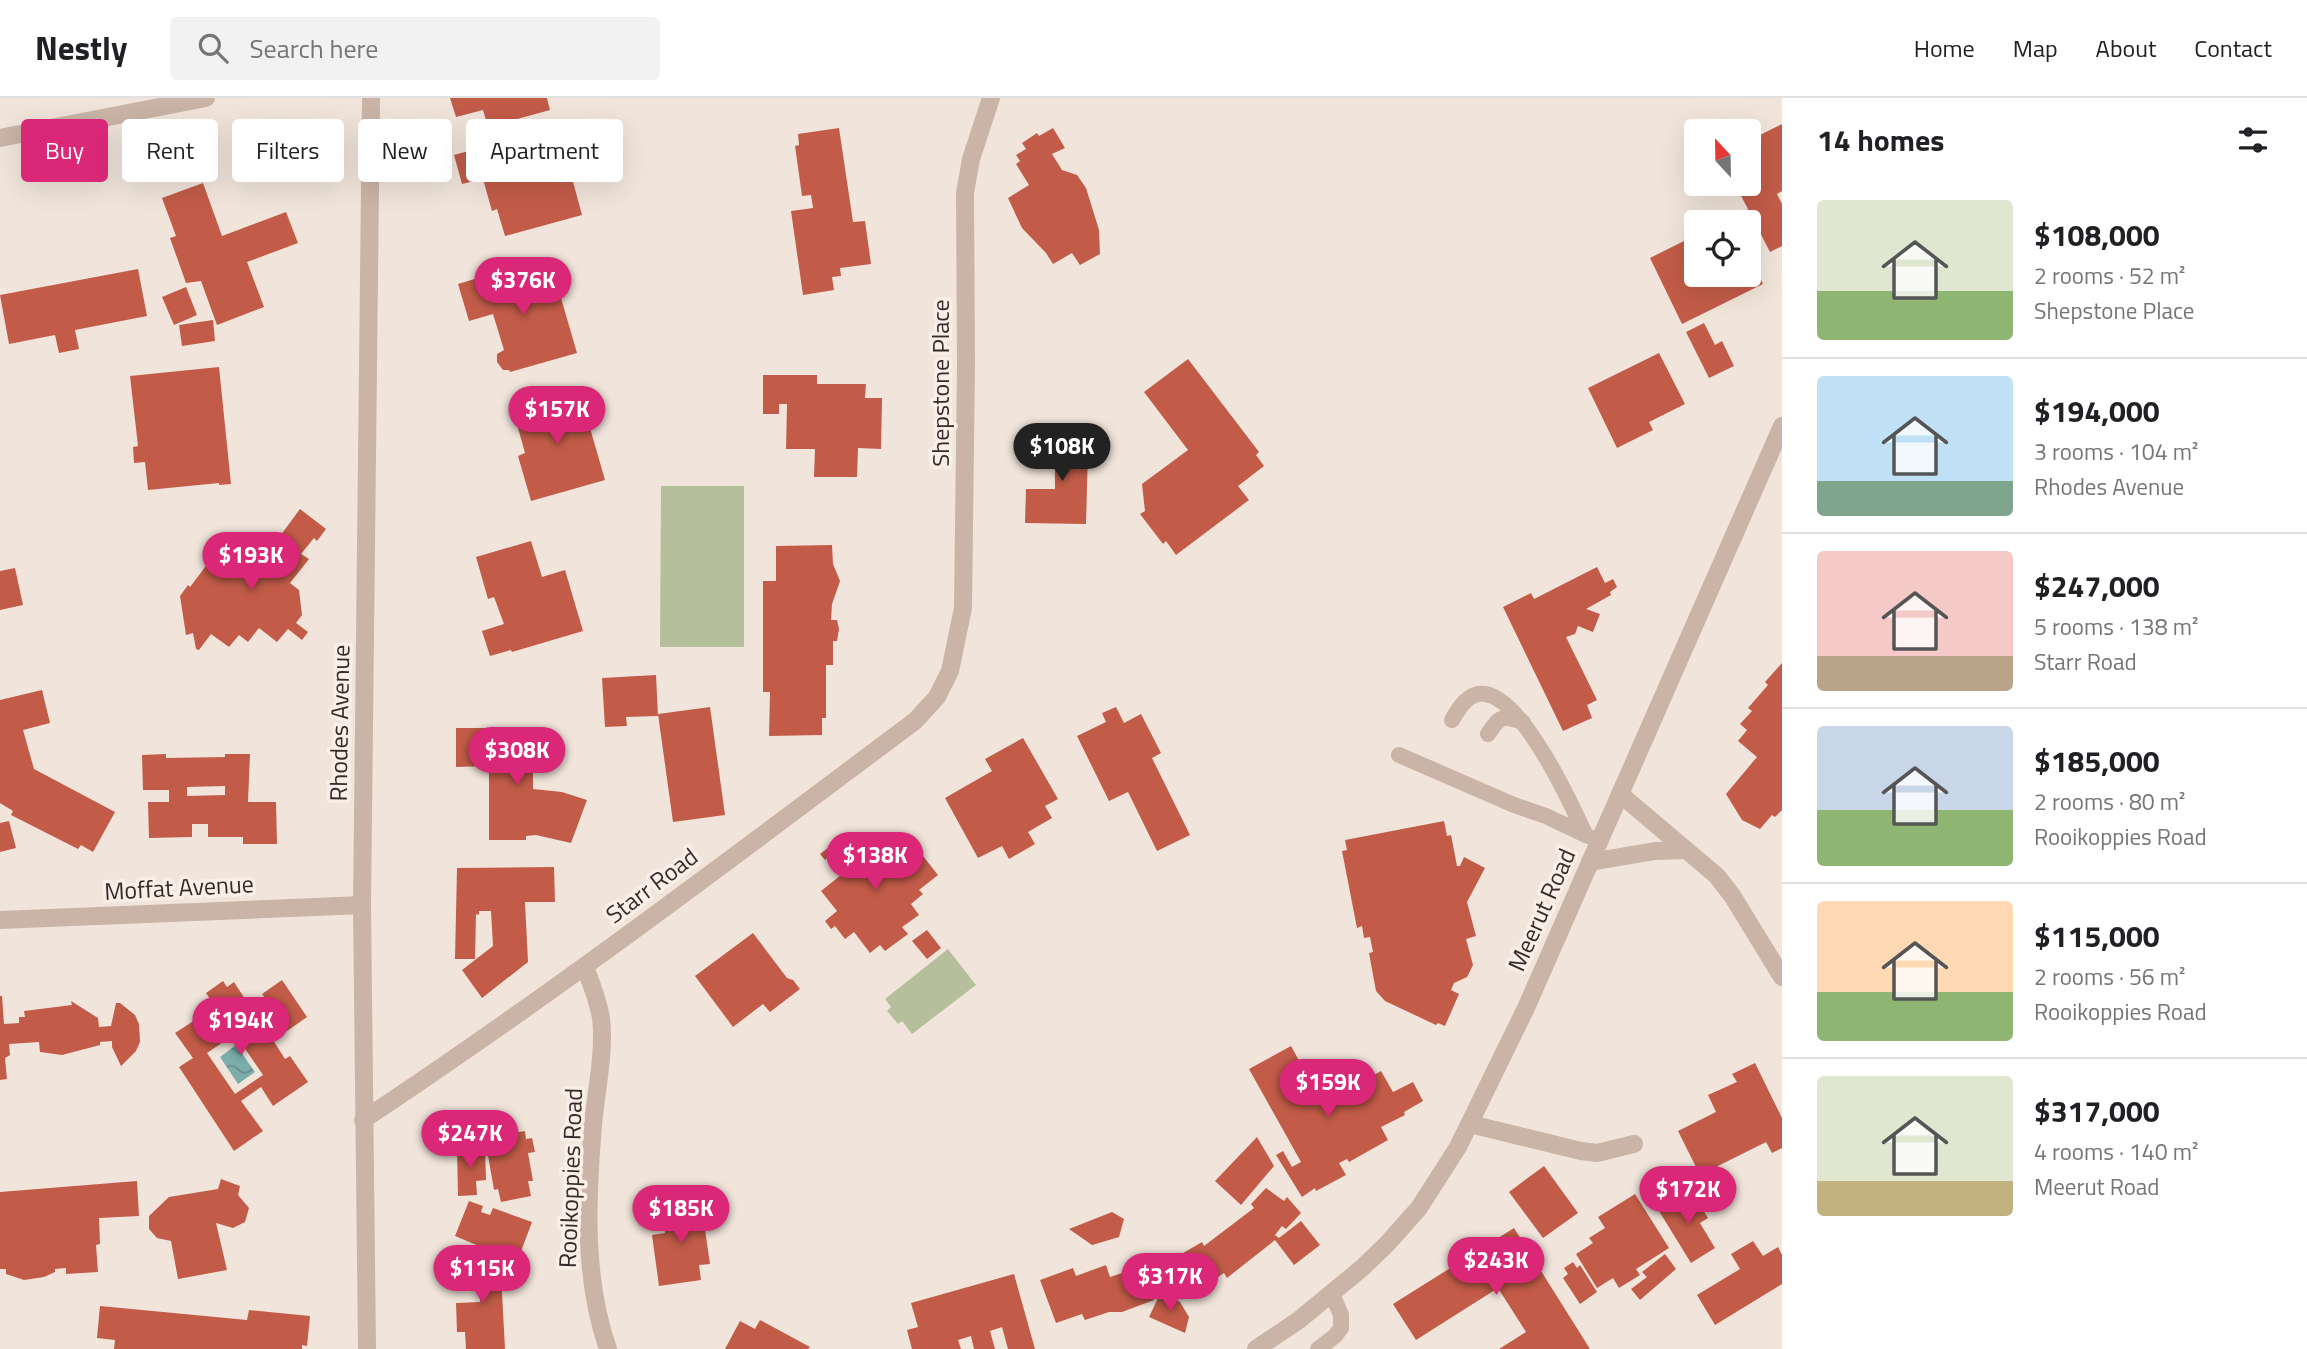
<!DOCTYPE html>
<meta charset="utf-8">
<style>
body{margin:0;font-family:"Titillium Web",sans-serif;background:#f2f2f2;color:#202124;height:100vh;display:flex;flex-direction:column;font-size:26px;white-space:nowrap}
*{box-sizing:border-box;margin:0}
p{font-size:23px;color:#757577}
.icon{flex:none;width:38px;height:38px;fill:none;stroke:currentColor;stroke-width:2;stroke-linecap:round;stroke-linejoin:round}
.map{position:relative;flex:1;overflow:hidden}
.panel{display:flex;flex-direction:column;background:#fff;width:525px}
.panel>*{flex:none}
.banner{position:absolute;left:21px;top:21px;width:665px;height:63px;display:flex;gap:14px}
.needle{width:46px;rotate:338deg}
.tools{position:absolute;left:1684px;top:21px;display:grid;gap:14px}
.tools a{display:grid;place-items:center;width:77px;height:77px;border-radius:7px;background:#fff;box-shadow:0 7px 28px #0002;font-size:35px}
.price{position:absolute;translate:-50% -60px;padding:0 16px;border-radius:24px;background:#db2777;color:#fff;font-size:23px;line-height:46px;filter:drop-shadow(0 2px 4px #0008)}
.price::after{content:'';position:absolute;left:50%;top:42px;width:21px;height:16px;margin-left:-10px;background:inherit;clip-path:polygon(0 0,100% 0,50% 100%)}
.price.on{background:#222;color:#fff}
ul{padding:0;list-style:none}
li{display:flex;align-items:center;gap:21px;height:175px;padding:0 35px}
li+li{border-top:2px solid #e0e0e0}
li span{display:grid;place-items:center;flex:none;width:196px;height:140px;border-radius:7px;color:#555}
li>.icon{margin-inline-start:auto}
span .icon{width:84px;height:84px;fill:#fffc;stroke-width:1}
li b{font-size:30px}
h2{display:flex;justify-content:space-between;align-items:center;height:84px;padding:0 35px;font-size:30px}
.pill{padding:0 24px;border-radius:7px;background:#fff;box-shadow:0 7px 28px #0002;font-size:24px;line-height:63px}
.pill.on{background:#db2777;color:#fff}
header{display:flex;align-items:center;gap:42px;box-sizing:border-box;height:98px;padding:0 35px;background:#fff;border-bottom:2px solid #e0e0e0}
header strong{font-size:33px}
nav{display:flex;gap:38px;margin-inline-start:auto;font-size:24px}
.search{width:490px;height:63px;background:#f2f2f2;display:flex;align-items:center;gap:18px;box-sizing:border-box;padding:0 24px;border-radius:7px;color:#757577;font-size:26px}
main{display:flex;flex:1;min-height:0}
.map>svg:first-child{display:block}
.pitch{fill:#b6bf9b}
.water{fill:url(#water-waves)}
.building{fill:#c25c48;fill-rule:evenodd}
.lines{fill:none;stroke-linecap:round;stroke-linejoin:round}
.lane{stroke:#c9b4a7;stroke-width:16}
.street{stroke:#c9b4a7;stroke-width:18}
.labels{text-anchor:middle;stroke-width:7;stroke-linejoin:round;paint-order:stroke}
.street-label{font-size:24px;fill:#352b28;stroke:#f9efe7}
</style>
<header>
<strong>Nestly</strong>
<div class="search"><svg class="icon" aria-label="search" viewBox="0 0 24 24"><circle cx="10" cy="10" r="6"/><path d="M15 15l6 6"/></svg>Search here</div>
<nav><a>Home</a><a>Map</a><a>About</a><a>Contact</a></nav>
</header>
<main>
<div class="map">
<svg width="1782" height="1251" viewBox="0 0 1782 1251">
<defs>
<pattern id="water-waves" width="16" height="10" patternUnits="userSpaceOnUse" patternTransform="scale(1.75)"><rect width="16" height="10" fill="#7badab"/><path d="M0 5q4-4 8 0t8 0" fill="none" stroke="#668d8b"/></pattern>
</defs>
<rect width="100%" height="100%" fill="#f1e5db"/>
<g class="pitch">
<polygon points="661,388 744,388 744,549 660,549"/>
<polygon points="948,851 976,887 912,936 902,923 898,926 887,913 891,909 885,901"/>
</g>
<polygon class="water" points="236,947 255,974 238,986 220,959"/>
<g class="building">
<polygon points="450,0 547,0 550,12 488,29 483,12 456,19"/>
<polygon points="1782,26 1782,93 1777,96 1782,106 1782,148 1770,154 1735,86 1748,86 1748,43"/>
<polygon points="558,28 582,117 505,138 497,111 492,113 483,81 462,86 454,57"/>
<polygon points="839,30 853,124 865,123 871,166 840,170 841,178 832,179 834,192 803,197 791,113 813,110 811,97 802,98 795,48 799,47 798,36"/>
<polygon points="1053,30 1065,50 1052,56 1062,72 1077,77 1086,90 1099,132 1100,156 1080,167 1072,155 1053,166 1046,155 1022,130 1008,100 1029,87 1016,66 1020,63 1016,57 1026,51 1022,45 1037,35 1039,38"/>
<polygon points="203,85 222,138 286,114 298,145 247,164 264,209 217,227 201,183 186,185 170,140 176,138 162,100"/>
<polygon points="1696,137 1696,177 1748,177 1748,155 1763,186 1682,226 1650,160"/>
<polygon points="552,169 577,255 510,274 509,272 503,272 497,264 497,256 504,252 493,216 469,223 458,186 491,176 494,186"/>
<polygon points="138,171 147,218 75,232 79,251 59,255 55,237 9,246 0,197"/>
<polygon points="186,189 197,217 174,227 162,199"/>
<polygon points="213,222 215,243 182,248 179,227"/>
<polygon points="1704,225 1715,247 1722,243 1734,268 1709,280 1686,234"/>
<polygon points="1659,255 1685,306 1649,324 1653,332 1617,350 1588,290"/>
<polygon points="1188,261 1259,354 1256,357 1264,368 1238,388 1249,402 1176,457 1166,443 1163,446 1140,416 1145,413 1142,386 1188,352 1144,294"/>
<polygon points="219,269 231,386 219,387 219,385 148,392 145,364 134,365 133,349 138,348 130,278"/>
<polygon points="763,277 817,277 817,286 866,286 865,300 882,300 881,351 858,350 857,379 814,379 815,351 786,351 787,306 779,306 779,316 763,316"/>
<polygon points="579,292 605,382 531,403 518,358 525,355 513,312"/>
<polygon points="1043,335 1083,336 1083,353 1088,353 1086,426 1025,425 1026,391 1055,391 1055,367 1045,367"/>
<polygon points="300,411 326,431 317,443 314,440 301,456 309,461 290,485 299,492 302,517 296,525 308,534 302,542 288,531 277,544 259,530 248,544 239,537 229,549 211,536 199,552 196,551 193,535 186,537 180,498 188,487 190,489 215,456 251,484 270,459 266,457"/>
<polygon points="531,443 542,479 565,472 583,533 512,554 511,552 490,558 482,533 504,526 494,499 488,501 476,459"/>
<polygon points="832,447 833,466 840,483 832,506 831,522 837,522 839,531 837,543 833,543 833,567 826,567 826,620 822,620 822,637 769,638 770,594 763,594 763,483 776,483 776,448"/>
<polygon points="1597,469 1605,485 1613,481 1617,489 1610,494 1611,497 1586,511 1600,516 1593,534 1578,528 1575,536 1566,539 1597,602 1587,607 1592,620 1563,633 1503,509 1531,495 1534,501"/>
<polygon points="15,470 23,507 0,512 0,473"/>
<polygon points="1782,565 1782,712 1775,719 1772,717 1760,731 1742,722 1726,696 1757,659 1738,643 1747,632 1740,626 1752,613 1748,610 1768,587 1765,584"/>
<polygon points="656,577 658,618 626,619 627,628 605,629 602,580"/>
<polygon points="42,592 50,625 23,632 34,671 115,714 93,754 81,747 78,751 11,717 13,713 0,705 0,602"/>
<polygon points="710,609 725,717 673,724 658,616"/>
<polygon points="1116,609 1124,625 1141,616 1161,655 1152,660 1190,737 1157,753 1128,694 1109,703 1077,638 1106,624 1102,615"/>
<polygon points="456,630 527,630 527,650 533,651 533,691 562,694 587,702 571,745 536,737 526,738 526,742 489,742 489,668 456,669"/>
<polygon points="1023,640 1058,701 1045,708 1052,720 1028,734 1035,746 1009,761 1002,748 978,760 945,700 992,673 985,661"/>
<path d="M166 656V660L225 659V656H250L248 704H276L277 746H243V739H208V726H192V739L149 740 148 704H169V692H143L142 657ZM225 688V697L187 698V689Z"/>
<polygon points="9,723 16,750 0,754 0,725"/>
<polygon points="1444,723 1447,738 1451,737 1457,768 1460,768 1464,759 1485,770 1467,804 1476,838 1466,841 1473,867 1467,879 1454,885 1451,892 1459,896 1445,928 1438,925 1436,927 1385,903 1376,893 1369,855 1373,854 1370,839 1364,840 1362,828 1357,830 1342,753 1347,752 1345,742"/>
<polygon points="845,737 850,743 848,744 859,758 880,742 896,763 915,748 938,777 919,792 923,796 911,806 919,817 902,829 908,836 885,853 880,847 870,855 854,834 845,841 835,828 831,831 825,823 837,813 821,793 841,777 827,760 825,762 820,756"/>
<polygon points="554,769 555,804 525,804 528,864 482,900 462,872 493,848 491,813 479,813 479,817 476,816 475,861 455,861 457,770"/>
<polygon points="927,832 941,850 927,861 912,843"/>
<polygon points="753,835 787,880 793,882 800,891 770,914 763,906 733,929 695,878"/>
<path d="M282 882 307 919 287 933 285 929 271 939 285 961 290 958 308 984 273 1008 261 989 241 1003 263 1033 234 1053 179 969 193 960 175 935 215 909 206 895 223 883 227 889 234 884 256 918 271 908 262 896ZM235 936 263 977 235 996 207 955Z"/>
<polygon points="0,898 2,898 4,926 19,925 19,919 25,919 24,913 72,907 71,903 98,920 99,929 111,928 116,905 120,905 135,917 139,926 140,944 136,953 121,968 112,949 112,943 100,944 100,947 62,957 40,954 39,944 9,946 10,957 5,960 7,981 0,982"/>
<polygon points="1291,948 1324,1008 1357,990 1356,987 1381,973 1393,994 1413,984 1423,1003 1404,1014 1405,1017 1381,1029 1388,1042 1349,1064 1347,1061 1339,1065 1346,1077 1316,1093 1315,1090 1302,1099 1276,1057 1283,1053 1292,1069 1301,1064 1249,971"/>
<polygon points="1755,965 1782,1020 1782,1050 1772,1055 1766,1044 1700,1077 1678,1033 1716,1014 1708,997 1737,984 1732,976"/>
<polygon points="525,1033 526,1041 532,1040 535,1054 528,1055 533,1083 528,1083 531,1098 501,1104 498,1091 494,1092 485,1040"/>
<polygon points="1257,1039 1274,1068 1241,1107 1215,1083"/>
<polygon points="485,1049 486,1082 476,1083 477,1097 458,1098 457,1050"/>
<polygon points="1544,1068 1578,1115 1543,1140 1509,1094"/>
<polygon points="221,1081 240,1088 238,1097 249,1110 245,1124 233,1130 216,1125 227,1172 178,1181 171,1143 157,1140 149,1131 149,1118 169,1099 218,1091"/>
<polygon points="137,1083 139,1118 99,1120 100,1146 96,1147 98,1174 66,1176 66,1170 55,1171 55,1174 44,1179 24,1182 6,1176 6,1171 0,1171 0,1094"/>
<polygon points="1266,1090 1284,1103 1287,1099 1301,1115 1286,1131 1282,1128 1275,1137 1279,1140 1301,1123 1320,1147 1294,1167 1275,1142 1227,1180 1224,1175 1197,1193 1178,1158 1202,1144 1204,1148 1254,1110 1251,1106"/>
<polygon points="1692,1094 1708,1120 1700,1125 1715,1150 1691,1165 1659,1113"/>
<polygon points="1635,1096 1669,1150 1636,1171 1640,1177 1619,1190 1613,1180 1597,1190 1576,1156 1593,1145 1589,1140 1605,1130 1598,1119"/>
<polygon points="469,1103 483,1108 481,1114 490,1117 493,1110 532,1124 517,1164 455,1138"/>
<polygon points="701,1104 710,1166 699,1167 701,1182 659,1188 652,1137 665,1135 662,1110"/>
<polygon points="1112,1114 1124,1121 1119,1139 1092,1147 1069,1131"/>
<polygon points="1514,1130 1590,1251 1499,1251 1526,1234 1498,1190 1416,1242 1393,1206"/>
<polygon points="1753,1143 1763,1158 1778,1149 1782,1157 1782,1186 1715,1227 1697,1197 1740,1171 1731,1156"/>
<polygon points="1665,1156 1676,1171 1640,1202 1631,1191 1647,1179 1642,1174"/>
<polygon points="481,1157 482,1160 495,1158 499,1177 501,1176 505,1251 466,1251 465,1234 457,1234 456,1205 480,1204 480,1198 483,1198 482,1184 463,1187 459,1159"/>
<polygon points="1573,1164 1577,1170 1580,1167 1597,1194 1580,1206 1563,1180 1568,1176 1564,1170"/>
<polygon points="1106,1167 1110,1179 1128,1173 1130,1179 1161,1167 1167,1183 1150,1189 1154,1202 1122,1214 1109,1214 1085,1222 1082,1216 1056,1225 1040,1182 1073,1170 1076,1178"/>
<polygon points="1014,1176 1035,1251 1008,1251 1002,1229 990,1233 995,1251 974,1251 971,1238 958,1242 961,1251 912,1251 907,1232 918,1229 911,1205"/>
<polygon points="1161,1194 1180,1204 1189,1219 1185,1235 1149,1219"/>
<polygon points="100,1208 247,1222 249,1212 310,1218 307,1248 302,1247 302,1251 114,1251 115,1242 97,1240"/>
<polygon points="760,1222 810,1249 808,1251 725,1251 740,1223 755,1231"/>
</g>
<g class="lines">
<g class="lane">
<path d="M1452 622C1459 610 1468 594 1485 596 1523 601 1570 703 1585 736"/>
<path d="M1488 636C1500 618 1502 617 1523 624"/>
<polyline points="1399,657 1514,707 1546,718 1588,738"/>
<polyline points="1318,1251 1335,1238 1341,1230 1341,1217 1332,1196"/>
</g>
<g class="street">
<polyline points="0,40 206,0"/>
<polyline points="1620,696 1717,778 1733,799 1782,879"/>
<polyline points="1590,764 1655,753 1684,752"/>
<polyline points="0,822 362,807"/>
<path d="M585 869C591 885 598 902 601 920 605 955 596 993 593 1027 587 1101 583 1180 608 1251"/>
<path d="M363 1022C552 897 733 759 915 623L937 599 950 573 963 510 966 266 965 95 971 61 991 0"/>
<polyline points="1470,1026 1581,1053 1597,1055 1634,1046"/>
<polyline points="367,1251 362,807 371,0"/>
<polyline points="1256,1251 1299,1222 1362,1170 1387,1146 1419,1110 1458,1049 1526,910 1782,328"/>
</g>
</g>
<g class="labels">
<g class="street-label">
<text transform="translate(941 285) rotate(-90)" y="8">Shepstone Place</text>
<text transform="translate(340 625) rotate(-89)" y="8">Rhodes Avenue</text>
<text transform="translate(652 788) rotate(-37)" y="8">Starr Road</text>
<text transform="translate(179 790) rotate(-3)" y="8">Moffat Avenue</text>
<text transform="translate(1542 812) rotate(-66)" y="8">Meerut Road</text>
<text transform="translate(571 1080) rotate(-88)" y="8">Rooikoppies Road</text>
</g>
</g>
</svg>
<div class="tools">
<a><svg class="needle" viewBox="-14 -14 28 28"><path d="M0-13l5 13h-10z" fill="#e53935"/><path d="M0 13l5-13h-10z" fill="#757577"/></svg></a>
<a><svg class="icon" aria-label="locate" viewBox="0 0 24 24"><circle cx="12" cy="12" r="6"/><path d="M12 2v4M12 18v4M2 12h4M18 12h4"/></svg></a>
</div>
<b class="price" style="left:523px;top:219px">$376K</b>
<b class="price" style="left:557px;top:348px">$157K</b>
<b class="price on" style="left:1062px;top:385px">$108K</b>
<b class="price" style="left:251px;top:494px">$193K</b>
<b class="price" style="left:517px;top:689px">$308K</b>
<b class="price" style="left:875px;top:794px">$138K</b>
<b class="price" style="left:241px;top:959px">$194K</b>
<b class="price" style="left:1328px;top:1021px">$159K</b>
<b class="price" style="left:470px;top:1072px">$247K</b>
<b class="price" style="left:1688px;top:1128px">$172K</b>
<b class="price" style="left:681px;top:1147px">$185K</b>
<b class="price" style="left:1496px;top:1199px">$243K</b>
<b class="price" style="left:482px;top:1207px">$115K</b>
<b class="price" style="left:1170px;top:1215px">$317K</b>
<div class="banner">
<a class="pill on">Buy</a>
<a class="pill">Rent</a>
<a class="pill">Filters</a>
<a class="pill">New</a>
<a class="pill">Apartment</a>
</div>
</div>
<section class="panel">
<h2>14 homes<svg class="icon" aria-label="filters" viewBox="0 0 24 24"><path d="M4 7h16M4 17h16"/><circle cx="9" cy="7" r="2"/><circle cx="15" cy="17" r="2"/></svg></h2>
<ul>
<li><span style="background:linear-gradient(#dfe7d0 65%,#8fb573 0)"><svg class="icon" aria-label="home" viewBox="0 0 24 24"><path d="M3 11l9-7 9 7M6 9v11h12V9"/></svg></span><div><b>$108,000</b><p>2 rooms · 52 m²</p><p>Shepstone Place</p></div></li>
<li><span style="background:linear-gradient(#bfe0f5 75%,#7fa58c 0)"><svg class="icon" aria-label="home" viewBox="0 0 24 24"><path d="M3 11l9-7 9 7M6 9v11h12V9"/></svg></span><div><b>$194,000</b><p>3 rooms · 104 m²</p><p>Rhodes Avenue</p></div></li>
<li><span style="background:linear-gradient(#f6c9c9 75%,#b9a48a 0)"><svg class="icon" aria-label="home" viewBox="0 0 24 24"><path d="M3 11l9-7 9 7M6 9v11h12V9"/></svg></span><div><b>$247,000</b><p>5 rooms · 138 m²</p><p>Starr Road</p></div></li>
<li><span style="background:linear-gradient(#c9d6e8 60%,#8fb573 0)"><svg class="icon" aria-label="home" viewBox="0 0 24 24"><path d="M3 11l9-7 9 7M6 9v11h12V9"/></svg></span><div><b>$185,000</b><p>2 rooms · 80 m²</p><p>Rooikoppies Road</p></div></li>
<li><span style="background:linear-gradient(#ffd9b3 65%,#8fb573 0)"><svg class="icon" aria-label="home" viewBox="0 0 24 24"><path d="M3 11l9-7 9 7M6 9v11h12V9"/></svg></span><div><b>$115,000</b><p>2 rooms · 56 m²</p><p>Rooikoppies Road</p></div></li>
<li><span style="background:linear-gradient(#dfe7d0 75%,#c2b280 0)"><svg class="icon" aria-label="home" viewBox="0 0 24 24"><path d="M3 11l9-7 9 7M6 9v11h12V9"/></svg></span><div><b>$317,000</b><p>4 rooms · 140 m²</p><p>Meerut Road</p></div></li>
</ul>
</section>
</main>
